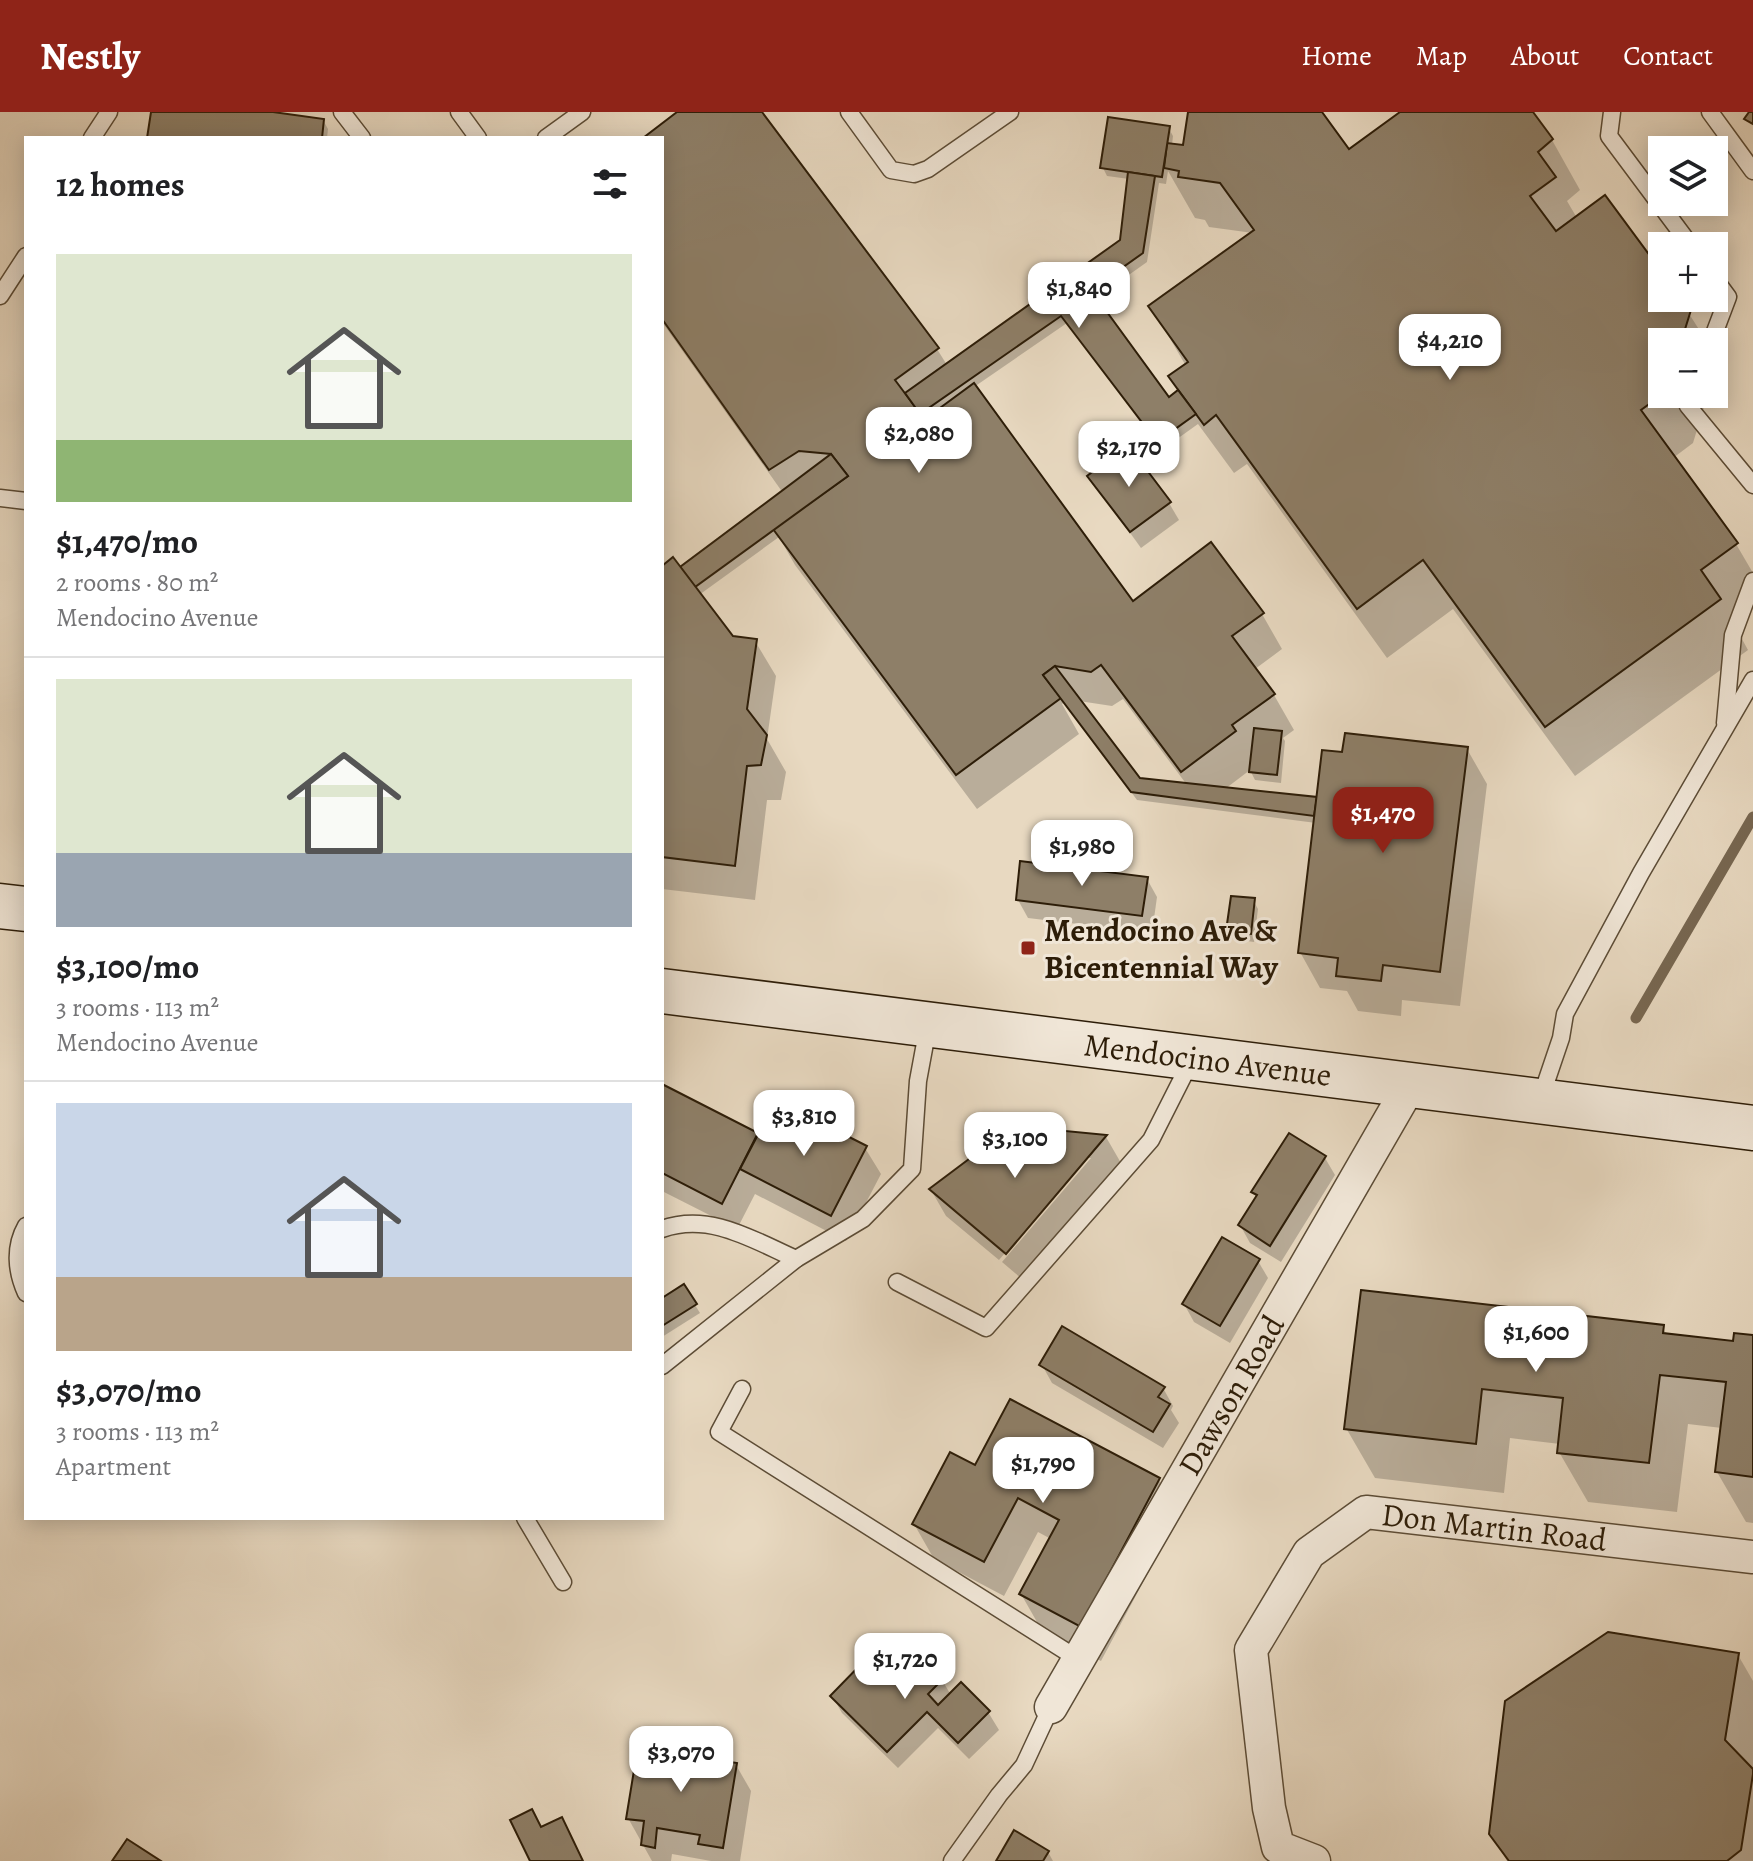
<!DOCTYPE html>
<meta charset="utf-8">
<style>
body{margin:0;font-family:Alegreya,serif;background:#f2f2f2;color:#202124;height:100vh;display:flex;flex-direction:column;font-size:30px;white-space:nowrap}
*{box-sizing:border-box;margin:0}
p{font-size:26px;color:#757577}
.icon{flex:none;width:44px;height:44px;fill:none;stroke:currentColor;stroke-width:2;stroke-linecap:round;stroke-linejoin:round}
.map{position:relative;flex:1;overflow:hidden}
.details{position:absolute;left:24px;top:24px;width:640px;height:1384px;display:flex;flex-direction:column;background:#fff;border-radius:0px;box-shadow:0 4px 20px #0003}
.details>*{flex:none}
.buttons{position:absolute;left:1648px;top:24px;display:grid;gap:16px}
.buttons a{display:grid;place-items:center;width:80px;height:80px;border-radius:0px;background:#fff;box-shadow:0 4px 20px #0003;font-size:40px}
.price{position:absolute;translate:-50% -68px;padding:0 18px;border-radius:16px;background:#fff;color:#222;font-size:26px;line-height:52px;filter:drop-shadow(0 2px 4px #0008)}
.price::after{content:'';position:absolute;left:50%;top:48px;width:24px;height:18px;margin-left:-12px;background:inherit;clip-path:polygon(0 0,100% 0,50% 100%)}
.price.on{background:#8f2418;color:#fff}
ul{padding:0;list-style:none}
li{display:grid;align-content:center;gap:16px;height:424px;padding:0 32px}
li+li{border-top:2px solid #e0e0e0}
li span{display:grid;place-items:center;height:248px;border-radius:0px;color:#555}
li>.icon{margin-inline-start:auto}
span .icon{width:144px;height:144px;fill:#fffc;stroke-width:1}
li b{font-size:34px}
h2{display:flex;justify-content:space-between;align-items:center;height:96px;padding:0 32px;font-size:34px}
header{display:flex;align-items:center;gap:48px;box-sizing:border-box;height:112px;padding:0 40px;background:#8f2418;color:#fff}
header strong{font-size:38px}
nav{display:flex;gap:44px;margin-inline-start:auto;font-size:28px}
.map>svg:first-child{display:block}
.shadow{fill:#0003;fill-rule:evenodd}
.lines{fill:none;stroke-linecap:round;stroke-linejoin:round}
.stream{stroke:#776751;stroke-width:11}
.building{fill:#8e7f68;stroke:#2d1d08;stroke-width:2}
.lane-casing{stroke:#5c4c36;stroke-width:19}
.street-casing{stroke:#5c4c36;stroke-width:35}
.secondary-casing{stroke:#2d1d08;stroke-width:47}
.lane{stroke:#f0e6d7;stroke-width:16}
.street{stroke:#f0e6d7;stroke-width:32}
.secondary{stroke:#f0e6d7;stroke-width:44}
.poi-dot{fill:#8f2418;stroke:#f0e6d7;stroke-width:3}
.labels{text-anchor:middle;stroke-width:6;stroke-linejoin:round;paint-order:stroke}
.poi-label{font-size:32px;font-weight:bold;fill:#2d1d08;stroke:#f0e6d7;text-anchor:start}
.street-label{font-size:32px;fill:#2d1d08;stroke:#f0e6d7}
</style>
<header>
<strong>Nestly</strong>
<nav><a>Home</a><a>Map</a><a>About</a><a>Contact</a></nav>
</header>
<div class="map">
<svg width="1753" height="1749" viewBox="0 0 1753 1749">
<rect width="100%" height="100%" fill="#e8d9c1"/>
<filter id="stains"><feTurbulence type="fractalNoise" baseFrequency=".0025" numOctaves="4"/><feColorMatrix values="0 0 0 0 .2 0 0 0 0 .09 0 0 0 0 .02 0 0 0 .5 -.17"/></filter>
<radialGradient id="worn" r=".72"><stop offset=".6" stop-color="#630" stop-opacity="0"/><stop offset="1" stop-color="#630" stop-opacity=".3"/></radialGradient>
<g class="shadow">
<polygon points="153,0 257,0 323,8 328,17 327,26 150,26"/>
<path d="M680 0H759L937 237 947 253 1122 129 1129 67 1107 64 1103 56 1168 15 1173 24 1172 33 1185 35 1190 0H1320L1349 40 1403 0H1530L1552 28 1580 78 1567 89 1577 106 1662 163V186H1679L1707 230H1662V282H1708L1693 331 1673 346 1736 432 1753 461V491L1731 507 1748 538 1575 664 1453 497 1387 546 1247 352 1234 361 1198 312 1163 337 1067 211 974 275 1133 491 1262 502 1282 537 1255 557 1274 583 1294 618 1283 626 1285 629 1281 671 1255 668 1250 658 1225 677 1318 687 1467 637 1487 672 1460 894 1402 888 1401 904 1358 899 1347 879 1320 876 1300 840 1316 711 1137 688 1065 590 1062 592 1079 622 977 697 795 453 779 425 699 483 732 526 755 529 776 564 767 627 786 660 781 688H767L755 788 662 777V457L680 458 783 381 662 210V26H646ZM1168 59 1195 106 1205 108 1209 115 1253 121 1151 194 1186 254 1180 280 1169 287 1095 187 1147 150 1159 71 1166 72ZM1123 587 1187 673 1139 667 1079 589 1112 594Z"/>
<polygon points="1714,242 1718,250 1714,264"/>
<polygon points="1089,364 1169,391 1179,408 1141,436"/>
<polygon points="1147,767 1157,785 1152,821 1028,806 1018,788"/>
<polygon points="1253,788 1258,797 1254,830 1233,827 1228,819"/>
<polygon points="662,974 759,1023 865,1036 881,1062 846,1129 755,1082 737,1117 662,1079"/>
<polygon points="1013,1016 1106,1025 1121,1051 1022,1167 1002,1150 1091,1046 1085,1046 999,1148 946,1104 931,1078"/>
<polygon points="1325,1046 1335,1063 1281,1150 1250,1131 1240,1113 1257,1086 1254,1080"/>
<polygon points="1258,1149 1268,1166 1230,1231 1194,1210 1184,1192"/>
<polygon points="662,1188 695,1193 700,1201 662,1225"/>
<polygon points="1662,1215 1667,1223 1735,1231 1753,1225 1753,1411 1746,1410 1717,1360 1722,1316 1688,1312 1677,1400 1588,1390 1559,1340 1560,1332 1510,1326 1504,1381 1375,1366 1346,1316"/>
<polygon points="1042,1253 1163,1276 1173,1294 1171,1298 1179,1311 1163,1336 1052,1271"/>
<polygon points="976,1356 1159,1368 1179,1403 1101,1549 1041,1517 1021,1482 1051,1427 1038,1420 1004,1484 934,1447 914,1412"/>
<polygon points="1738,1543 1753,1569 1753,1749 1507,1749 1491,1722"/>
<polygon points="908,1559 942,1568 951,1583 988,1600 999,1618 969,1647 938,1616 898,1656 842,1601 832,1584 889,1561"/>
<polygon points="677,1629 686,1645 736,1653 751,1679 740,1749 711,1749 672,1742 671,1749 652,1749 628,1706 656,1639"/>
<polygon points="1048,1740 1053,1749 998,1749"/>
</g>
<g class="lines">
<polyline class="stream" points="1636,906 1753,705"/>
</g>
<g class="building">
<polygon points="151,0 273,0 324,7 322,26 147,26"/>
<polygon points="677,0 762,0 939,236 895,268 913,292 925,307 974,271 1133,489 1211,430 1264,501 1232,524 1275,582 1232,613 1236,619 1181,660 1101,553 1091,560 1055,554 1043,563 1061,586 956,663 773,417 848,364 831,342 799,339 769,358 662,207 662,26 643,26"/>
<polygon points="1188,0 1322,0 1349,37 1400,0 1533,0 1553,27 1538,40 1556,65 1530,84 1556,119 1605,83 1662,160 1662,186 1682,186 1691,198 1681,230 1662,230 1663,282 1641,298 1738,431 1701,458 1721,487 1545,615 1423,448 1357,497 1216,303 1204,313 1168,264 1188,250 1148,194 1254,118 1220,71 1178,65 1179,59 1164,56 1167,31 1183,33"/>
<polygon points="1749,0 1753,0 1753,12 1744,7"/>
<polygon points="1108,5 1170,14 1162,65 1100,56"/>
<polygon points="1128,60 1155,64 1143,141 1091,178 1169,285 1178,278 1196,302 1157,330 1061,204 920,302 905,281 1120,128"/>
<polygon points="1128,333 1171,390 1130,420 1087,364"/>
<polygon points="831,342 848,364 695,475 680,455"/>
<polygon points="673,445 733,524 757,527 747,597 767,623 761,653 747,654 735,754 662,745 662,454"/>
<polygon points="1055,554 1140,666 1317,685 1314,704 1131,680 1043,563"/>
<polygon points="1254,616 1282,619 1277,663 1249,660"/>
<polygon points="1345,621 1468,635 1440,860 1383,853 1381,869 1336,864 1338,846 1298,841 1322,638 1342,640"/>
<polygon points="1020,749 1148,765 1142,804 1016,788"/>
<polygon points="1231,784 1255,786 1251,822 1226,819"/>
<polygon points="662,972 758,1021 722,1092 662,1061"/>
<polygon points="776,988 867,1034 831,1104 740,1057"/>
<polygon points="1013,1014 1107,1023 1006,1142 929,1077"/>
<polygon points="1289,1021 1326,1044 1270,1134 1238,1113 1257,1083 1251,1080"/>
<polygon points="1222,1125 1260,1147 1220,1214 1182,1192"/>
<polygon points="684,1172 697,1192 662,1214 662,1186"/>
<polygon points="1361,1178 1664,1213 1663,1221 1733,1229 1734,1221 1753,1223 1753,1365 1715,1360 1726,1270 1660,1263 1649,1351 1557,1341 1563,1286 1482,1277 1476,1332 1344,1317"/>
<polygon points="1062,1214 1165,1275 1158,1285 1170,1292 1153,1320 1039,1253"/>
<polygon points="1010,1287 1160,1366 1081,1515 1019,1482 1059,1408 1018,1386 984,1450 912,1412 950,1340 975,1353"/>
<polygon points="1608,1520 1739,1541 1725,1628 1753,1657 1753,1662 1741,1738 1727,1749 1509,1749 1489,1722 1505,1589"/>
<polygon points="872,1541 889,1558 899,1548 908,1557 920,1544 944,1566 928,1582 938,1593 961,1570 990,1599 958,1631 927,1600 887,1640 830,1584"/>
<polygon points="656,1624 678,1627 676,1641 737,1651 723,1736 698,1732 700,1723 657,1716 655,1736 641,1733 644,1709 626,1707 638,1634 654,1636"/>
<polygon points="532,1697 541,1715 562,1705 583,1749 530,1749 510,1708"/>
<polygon points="1014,1718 1049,1739 1043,1749 996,1749"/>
<polygon points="127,1727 161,1749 112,1749"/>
</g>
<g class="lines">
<g class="lane-casing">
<g id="lane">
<polyline points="342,0 362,26"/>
<polyline points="459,0 478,26"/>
<polyline points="849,0 891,58 914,62 928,57 1010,0"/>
<polyline points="1612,0 1609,24 1691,134"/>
<polyline points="1710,0 1753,59"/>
<polyline points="92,26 109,0"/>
<polyline points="546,26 582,0"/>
<polyline points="0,184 26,144"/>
<polyline points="1711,230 1728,185 1714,166"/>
<polyline points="1693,282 1688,294 1753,373"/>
<polyline points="0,386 26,389"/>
<polyline points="1725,611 1733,523 1753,469"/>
<polyline points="1540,988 1561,926 1565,902 1641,761 1753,568"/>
<path d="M26 1114C14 1135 16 1159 26 1181"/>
<path d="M662 1117C710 1100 753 1128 796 1147"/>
<polyline points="897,1170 986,1216 1151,1028 1192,947"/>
<polyline points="662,1254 796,1147 863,1107 912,1057 918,969 928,915"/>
<polyline points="742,1277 719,1320 1078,1547"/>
<polyline points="525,1406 563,1470"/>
<polyline points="952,1749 999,1683 1024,1653 1051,1595"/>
</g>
</g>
<g class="street-casing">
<g id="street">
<path id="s1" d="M1051 1595 1410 973"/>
<path id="s2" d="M1314 1749 1278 1735 1269 1696 1251 1538 1309 1441 1366 1400 1753 1445"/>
</g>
</g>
<g class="secondary-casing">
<g id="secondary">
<polyline points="0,794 26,797"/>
<path id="s3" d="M662 879 1753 1016"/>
</g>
</g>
<use href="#lane" class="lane"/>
<use href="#street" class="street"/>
<use href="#secondary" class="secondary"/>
</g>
<rect class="poi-dot" x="1020" y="828" width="16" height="16" rx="4"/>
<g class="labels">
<g class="poi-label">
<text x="1044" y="829">Mendocino Ave &amp;<tspan x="1044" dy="37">Bicentennial Way</tspan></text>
</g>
<g class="street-label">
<text dy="11" stroke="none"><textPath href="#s3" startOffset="550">Mendocino Avenue</textPath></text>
<text dy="11" stroke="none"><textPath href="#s1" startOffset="360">Dawson Road</textPath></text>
<text dy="11" stroke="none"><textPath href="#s2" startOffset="550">Don Martin Road</textPath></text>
</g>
</g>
<rect width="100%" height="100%" filter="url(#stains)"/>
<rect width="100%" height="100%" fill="url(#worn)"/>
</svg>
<div class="buttons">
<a><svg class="icon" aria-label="layers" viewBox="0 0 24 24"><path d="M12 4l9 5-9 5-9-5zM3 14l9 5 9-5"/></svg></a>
<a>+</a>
<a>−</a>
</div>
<b class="price" style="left:1079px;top:218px">$1,840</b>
<b class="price" style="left:1450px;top:270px">$4,210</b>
<b class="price" style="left:919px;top:363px">$2,080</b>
<b class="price" style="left:1129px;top:377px">$2,170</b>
<b class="price on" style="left:1383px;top:743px">$1,470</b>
<b class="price" style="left:1082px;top:776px">$1,980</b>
<b class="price" style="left:804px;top:1046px">$3,810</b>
<b class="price" style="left:1015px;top:1068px">$3,100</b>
<b class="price" style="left:1536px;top:1262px">$1,600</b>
<b class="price" style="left:1043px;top:1393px">$1,790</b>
<b class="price" style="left:905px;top:1589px">$1,720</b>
<b class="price" style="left:681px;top:1682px">$3,070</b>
<section class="details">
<h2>12 homes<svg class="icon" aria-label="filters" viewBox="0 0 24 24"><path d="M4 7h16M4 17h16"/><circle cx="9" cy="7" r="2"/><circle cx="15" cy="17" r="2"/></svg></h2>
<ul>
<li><span style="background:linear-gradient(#dfe7d0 75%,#8fb573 0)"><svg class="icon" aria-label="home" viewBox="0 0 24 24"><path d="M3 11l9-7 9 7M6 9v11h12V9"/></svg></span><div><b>$1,470/mo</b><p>2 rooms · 80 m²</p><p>Mendocino Avenue</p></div></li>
<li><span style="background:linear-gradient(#dfe7d0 70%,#9aa5b1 0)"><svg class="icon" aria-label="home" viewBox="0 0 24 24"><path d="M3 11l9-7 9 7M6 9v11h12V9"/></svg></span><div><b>$3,100/mo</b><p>3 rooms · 113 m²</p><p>Mendocino Avenue</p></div></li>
<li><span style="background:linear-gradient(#c9d6e8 70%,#b9a48a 0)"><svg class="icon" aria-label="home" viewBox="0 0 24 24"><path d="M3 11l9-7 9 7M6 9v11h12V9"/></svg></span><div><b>$3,070/mo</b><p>3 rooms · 113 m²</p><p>Apartment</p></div></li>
</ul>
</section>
</div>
